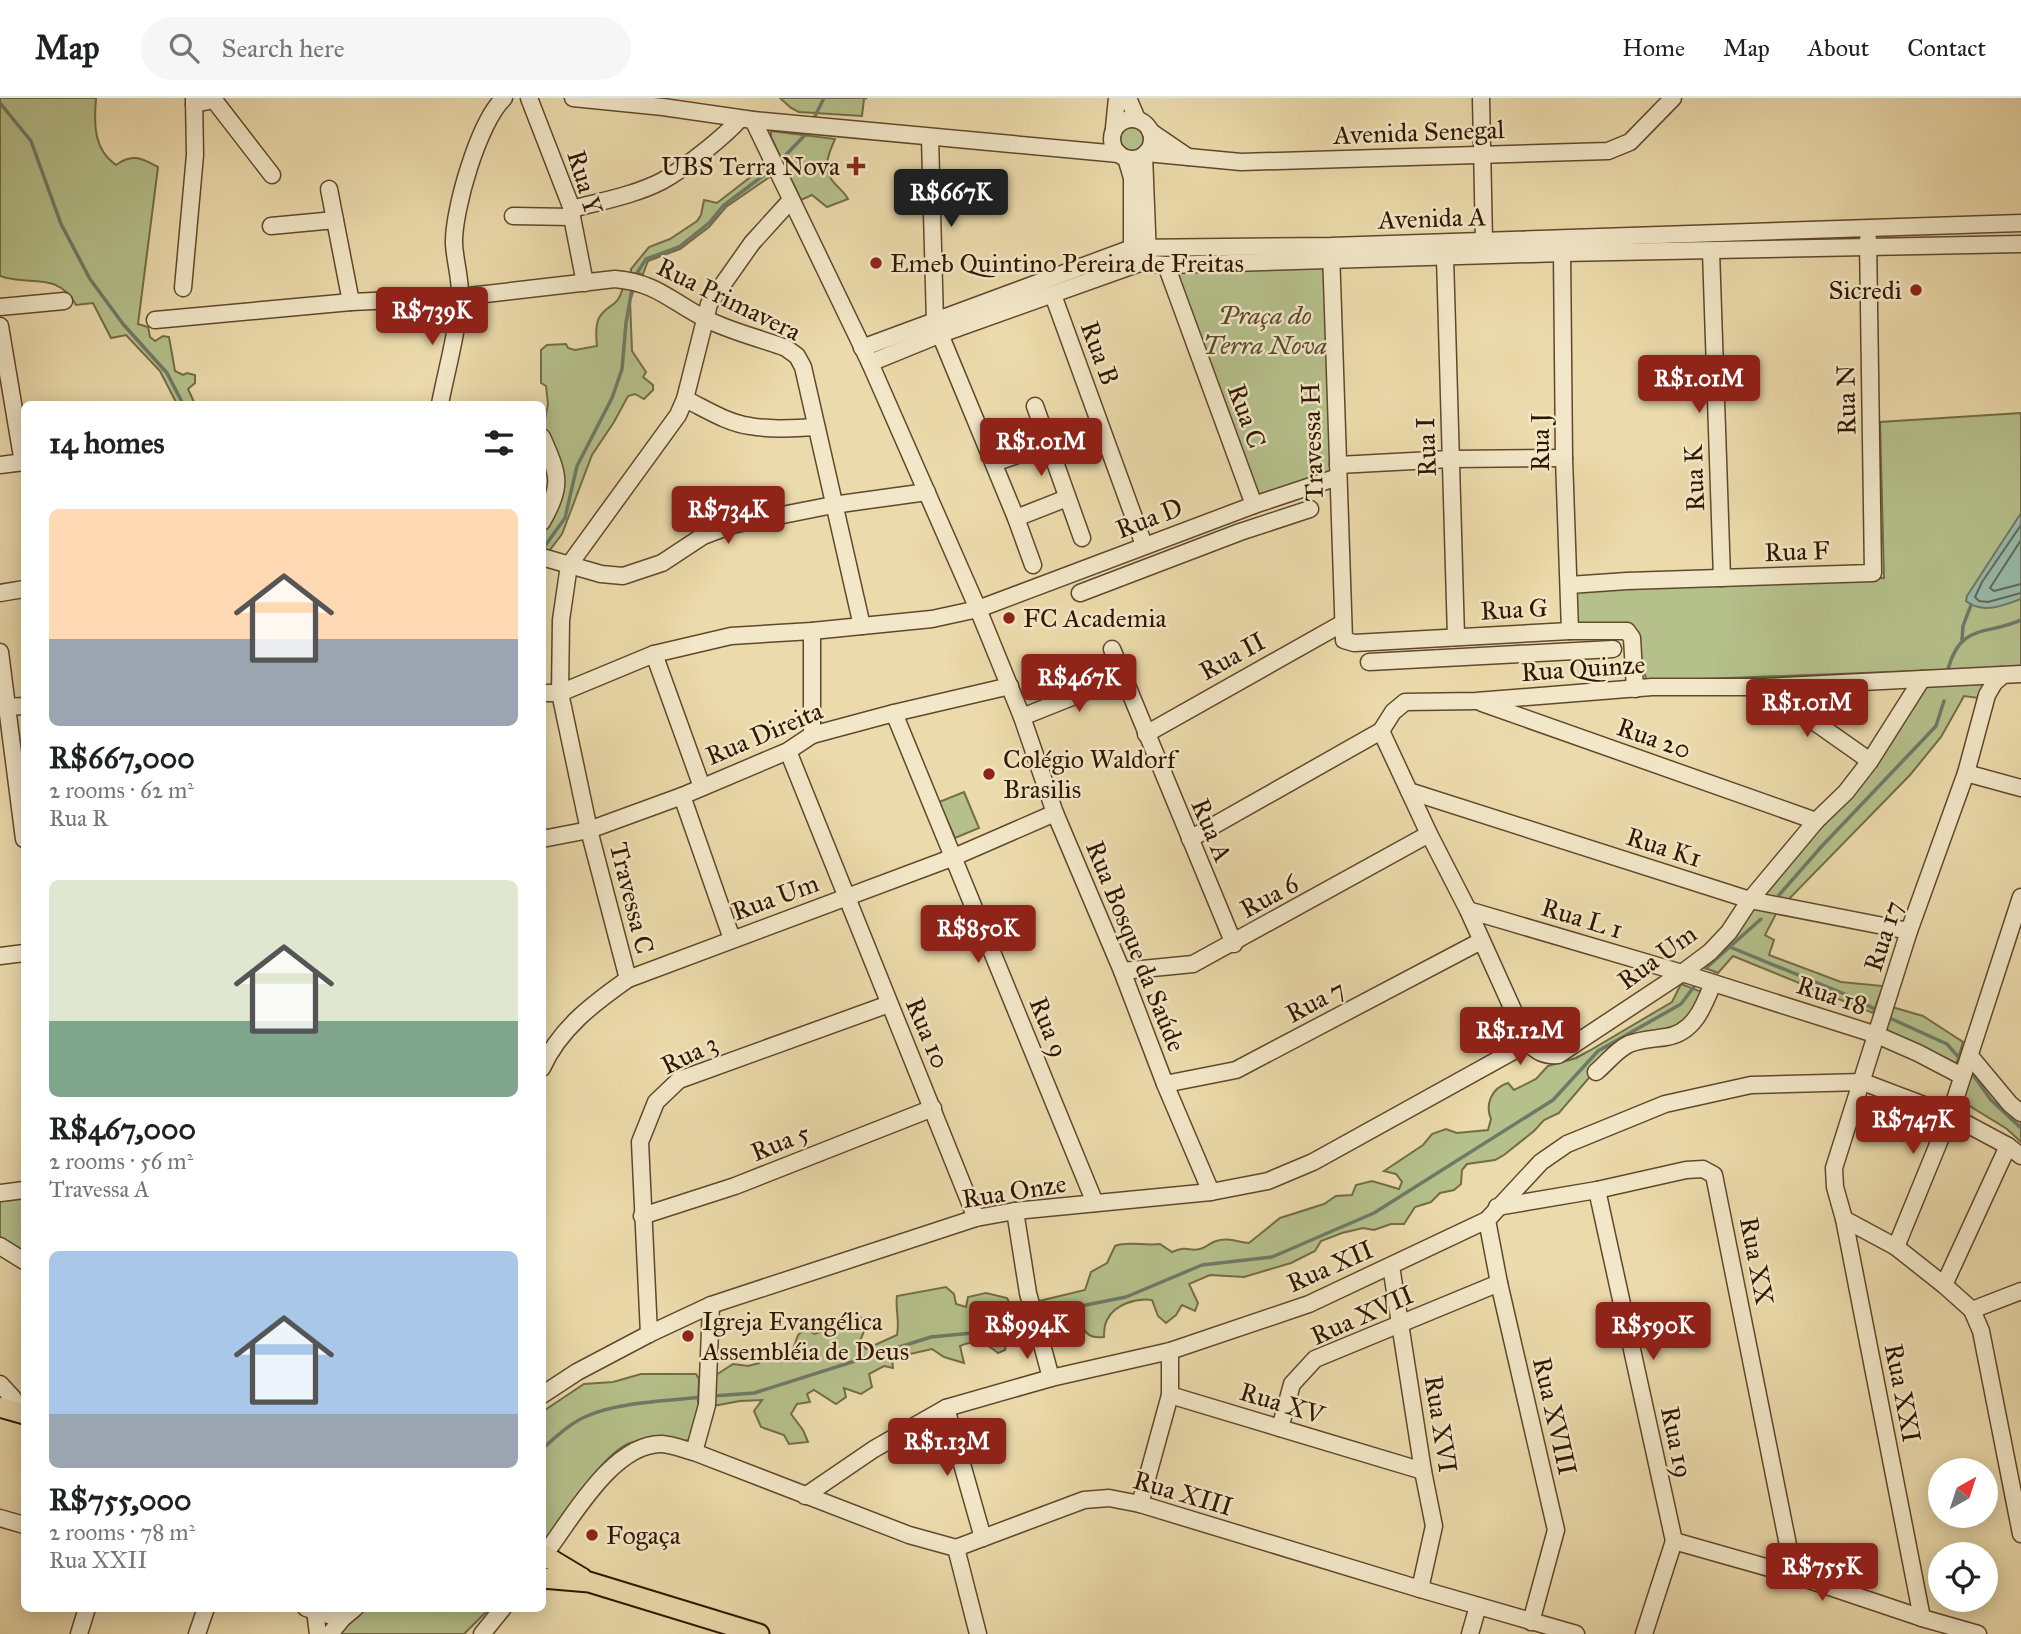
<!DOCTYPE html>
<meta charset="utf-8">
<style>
body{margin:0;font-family:"IM FELL Great Primer",serif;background:#f6f6f6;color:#202124;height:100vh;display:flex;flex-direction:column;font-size:26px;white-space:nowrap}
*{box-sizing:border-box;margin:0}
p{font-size:23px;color:#757577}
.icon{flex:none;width:38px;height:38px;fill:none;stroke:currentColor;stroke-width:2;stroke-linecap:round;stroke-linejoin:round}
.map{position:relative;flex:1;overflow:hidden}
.panel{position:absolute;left:21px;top:303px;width:525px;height:1211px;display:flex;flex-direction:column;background:#fff;border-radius:10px;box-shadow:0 4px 18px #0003}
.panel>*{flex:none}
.needle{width:46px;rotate:39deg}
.tools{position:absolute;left:1928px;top:1360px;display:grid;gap:14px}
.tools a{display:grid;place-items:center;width:70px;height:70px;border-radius:50%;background:#fff;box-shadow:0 4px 18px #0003;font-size:35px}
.price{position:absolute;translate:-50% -60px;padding:0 16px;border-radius:7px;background:#8f2418;color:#fff;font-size:23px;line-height:46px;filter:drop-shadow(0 2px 4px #0008)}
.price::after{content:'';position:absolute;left:50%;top:42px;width:21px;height:16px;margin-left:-10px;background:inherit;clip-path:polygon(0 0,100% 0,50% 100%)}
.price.current{background:#222;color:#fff}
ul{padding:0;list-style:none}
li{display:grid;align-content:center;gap:14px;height:371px;padding:0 28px}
li span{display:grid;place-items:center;height:217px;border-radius:10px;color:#555}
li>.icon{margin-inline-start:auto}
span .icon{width:126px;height:126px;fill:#fffc;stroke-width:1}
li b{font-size:30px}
h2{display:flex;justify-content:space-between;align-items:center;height:84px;padding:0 28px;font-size:30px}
header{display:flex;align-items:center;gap:42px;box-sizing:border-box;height:98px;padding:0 35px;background:#fff;border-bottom:2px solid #e0e0e0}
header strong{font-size:33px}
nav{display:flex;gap:38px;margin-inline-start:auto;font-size:24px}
.search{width:490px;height:63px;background:#f6f6f6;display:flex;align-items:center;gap:18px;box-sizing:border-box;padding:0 24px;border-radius:38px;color:#757577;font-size:26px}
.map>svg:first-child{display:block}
.green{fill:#b5c08b;stroke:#736c46;stroke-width:2}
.water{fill:#98baab;stroke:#6f7967;stroke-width:2}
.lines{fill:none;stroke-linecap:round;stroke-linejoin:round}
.shore{stroke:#646856;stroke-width:2}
.stream{stroke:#6f7967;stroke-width:3.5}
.minor-casing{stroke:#60482b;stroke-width:19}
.major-casing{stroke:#311700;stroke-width:23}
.minor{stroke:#f2e7c8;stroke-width:16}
.major{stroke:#ebdaab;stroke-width:19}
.poi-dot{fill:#8f2418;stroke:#f2e7c8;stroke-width:2.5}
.labels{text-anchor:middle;stroke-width:5;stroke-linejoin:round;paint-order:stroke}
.street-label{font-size:26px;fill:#311700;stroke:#f2e7c8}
.poi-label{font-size:26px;fill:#311700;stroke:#f2e7c8;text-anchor:start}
.park-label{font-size:26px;font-style:italic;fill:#594a2a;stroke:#f2e7c8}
</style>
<header>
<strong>Map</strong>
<div class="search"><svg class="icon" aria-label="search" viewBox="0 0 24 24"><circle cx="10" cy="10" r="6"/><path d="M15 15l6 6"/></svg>Search here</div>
<nav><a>Home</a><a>Map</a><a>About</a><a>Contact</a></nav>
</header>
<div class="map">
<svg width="2021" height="1536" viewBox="0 0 2021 1536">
<rect width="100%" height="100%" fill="#ebdaab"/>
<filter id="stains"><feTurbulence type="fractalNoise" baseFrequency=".00286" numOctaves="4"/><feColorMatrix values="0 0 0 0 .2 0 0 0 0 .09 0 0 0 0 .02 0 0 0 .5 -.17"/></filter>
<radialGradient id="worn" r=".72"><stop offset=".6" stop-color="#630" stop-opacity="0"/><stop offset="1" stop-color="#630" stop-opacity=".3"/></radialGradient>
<g class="green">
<path d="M0 0H96C94 25 93 51 116 67 132 55 141 60 158 69L138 226 148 229 150 239 155 243 163 238 169 239 175 273 183 277 187 275 195 277V285L188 291 195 306H177L160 273 126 237 111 240 93 205 76 207C57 172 29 189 0 178Z"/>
<polygon points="780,0 867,0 864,1 862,18 799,14 791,10"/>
<circle cx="1132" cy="41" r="15"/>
<path d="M771 33 835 41C827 59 821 73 837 88 842 93 845 95 848 101L827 109 812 97 801 102 771 39Z"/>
<polygon points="766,67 771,78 726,109 709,129 680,151 648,163 643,176 631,175 631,171 649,149 670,141 697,123 701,117 704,102 717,105"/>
<polygon points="1329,165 1330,373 1254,398 1174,170"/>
<path d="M623 189 634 192 630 202 632 253 646 274 643 279 653 287V292L644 301 635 296 628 298 614 324 592 357 562 436 546 457 543 456V433L561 396 543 332 548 306 546 288 541 285V252L547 247 566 246 568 250 575 252 597 248C596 239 595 228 599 220 607 205 618 211 623 189Z"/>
<polygon points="2021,315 2021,569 1650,583 1646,581 1637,539 1574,528 1574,490 1884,480 1880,324"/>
<polygon points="1989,581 1978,600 1964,598 1941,639 1910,677 1787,803 1762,796 1866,679 1928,587"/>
<polygon points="964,694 979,730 955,740 939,704"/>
<polygon points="1751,807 1777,814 1765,837 1774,842 1769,857 1841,884 1883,888 1873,915 1733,858 1718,875 1700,868"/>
<path d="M1681 886 1702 894 1697 913 1685 923 1593 975 1559 1015 1544 1022 1534 1033 1504 1057 1495 1062 1467 1066 1462 1072 1461 1086 1454 1092 1440 1095 1431 1104 1415 1109 1404 1126H1391L1374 1132 1363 1130 1342 1135 1321 1143 1315 1153 1291 1165 1244 1179 1210 1177 1189 1186 1198 1205 1195 1213 1182 1207 1176 1217 1166 1225 1158 1218 1152 1202C1137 1200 1114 1206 1107 1222 1104 1227 1104 1234 1104 1239 1087 1241 1082 1233 1081 1217L1070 1216C1064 1229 1059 1233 1045 1236L1035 1204 1085 1192 1091 1174 1107 1165 1115 1148C1127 1143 1145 1148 1160 1146L1172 1154C1189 1147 1188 1154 1200 1151 1205 1150 1210 1145 1216 1143 1228 1139 1237 1144 1249 1145L1280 1120 1324 1106 1336 1098 1352 1097 1356 1087 1372 1083 1399 1091 1402 1084 1396 1076 1384 1073 1423 1047 1432 1036 1446 1031 1457 1035 1488 1032 1491 1021C1485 1007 1491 990 1508 985L1514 992 1536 981 1548 968 1576 960 1589 953 1672 904Z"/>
<polygon points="1892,909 1923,918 1963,944 1956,967 1885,935"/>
<polygon points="1971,966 2021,1023 2021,1044 2007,1031 1960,1002"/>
<polygon points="24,1097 24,1159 0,1144 0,1101"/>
<path d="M946 1189 954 1196 956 1206 966 1209 968 1199 986 1195 1007 1200 1011 1208C1024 1210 1028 1223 1032 1234L1007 1241 1005 1252 998 1255C985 1244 976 1241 960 1248L964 1265 944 1259 932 1251 892 1260 893 1270 884 1268 869 1276 872 1289 861 1296 844 1290 846 1299 836 1306 814 1292 807 1296 810 1304 797 1306 791 1316 803 1332 808 1344 789 1346 784 1337 761 1329 754 1313 762 1302 740 1303 713 1308 716 1277 733 1266 748 1268 759 1265 770 1253 780 1252 782 1257H791L798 1237 805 1231 815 1236 824 1232 836 1233 847 1218 856 1217 863 1221 865 1231 860 1243 866 1251 897 1237C900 1222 895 1212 897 1198Z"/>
<path d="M641 1276H696L699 1281 698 1304H704L690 1342C670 1346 650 1338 630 1345 601 1356 564 1419 545 1445L542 1443V1314L584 1286 613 1284Z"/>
<polygon points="367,1510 490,1510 464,1536 337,1536"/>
</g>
<path class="water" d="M2021 415V501C2003 508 1982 516 1966 503L1967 498Z"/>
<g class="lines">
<g class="shore">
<polyline points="2021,427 1982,484 1975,499 1979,503 1988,504 2021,495"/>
<polyline points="2021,442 1990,490 1994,493 2021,486"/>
</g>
<g class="stream">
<polyline points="0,5 31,43 61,126 90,181 123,226 167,275 183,306"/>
<polyline points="814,20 824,0"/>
<polyline points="781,62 806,36"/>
<polyline points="637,175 646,161 679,149 709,125 723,108 768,74"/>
<polyline points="542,452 565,420 577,368 612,300 622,271 626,225 632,191"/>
<polyline points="1962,542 1963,528 1971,507"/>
<path d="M1948 571C1961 525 1984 538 2021 522"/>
<polyline points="1779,797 1822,748 1936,628 1944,603"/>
<polyline points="1730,849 1859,902 1879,914"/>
<polyline points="1706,870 1761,821"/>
<polyline points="1885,918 1947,946 1962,963"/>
<polyline points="1969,971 1991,1002 2021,1030"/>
<polyline points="1043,1228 1071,1210 1126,1199 1202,1167 1272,1159 1374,1115 1553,1002 1598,953 1681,906 1696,886"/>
<polyline points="713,1298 754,1295 931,1239 1032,1229"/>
<path d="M542 1351C556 1339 570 1325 587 1318 618 1304 668 1303 702 1299"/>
</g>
<g class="minor-casing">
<g id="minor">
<polyline points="529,0 572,111 572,119 585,185"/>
<polyline points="573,0 663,9 753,22 1119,56"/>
<polyline points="1128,0 1137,21"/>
<polyline points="1481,0 1484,143"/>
<polyline points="194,6 214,2 272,77"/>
<circle cx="1132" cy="41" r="20"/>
<polyline points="753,22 870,265 978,511 1022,619 1055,715 1122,873 1165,986 1211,1094"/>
<polyline points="1114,30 1117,0"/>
<polyline points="1150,33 1188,59"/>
<polyline points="930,40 935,224 1016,420 1033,467"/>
<polyline points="1146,55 1241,64 1608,53 1630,44 1673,0"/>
<polyline points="1144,57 1148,159"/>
<polyline points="1126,60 1132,80 1132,158"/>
<polyline points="329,91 335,122"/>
<path d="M572 111C602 103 635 97 662 83 684 71 724 39 740 21"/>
<polyline points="513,118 572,119"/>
<polyline points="271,128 335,122 351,204"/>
<polyline points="1331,153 1344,542 1354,545 1570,533 1627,533 1632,540 1635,591"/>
<polyline points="1711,153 1722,480"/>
<polyline points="1562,155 1564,360 1570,533"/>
<polyline points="1445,159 1456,539"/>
<polyline points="1166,167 1254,407"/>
<polyline points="183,190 195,57 194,0"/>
<polyline points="1053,197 1144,447"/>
<polyline points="0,209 64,203"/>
<path d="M155 222 351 204 460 199 615 181C657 185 669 202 704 220 729 233 759 240 786 250L797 258 803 269 862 528"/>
<polyline points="0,228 23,365"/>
<polyline points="862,250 1132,150 1331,148 2021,125"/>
<polyline points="870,265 941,236 1140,165 1166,167 1562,155 2021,146"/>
<path d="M685 301C706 311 727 325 750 328 772 332 794 330 816 329"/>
<path d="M440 306C446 274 458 232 460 200 461 182 455 164 454 146 453 112 479 23 504 0"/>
<polyline points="1035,308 1082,440"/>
<path d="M542 339C559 378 563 386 542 424"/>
<polyline points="994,365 1049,346"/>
<polyline points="0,367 24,364"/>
<polyline points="1338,367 1451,361 1564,360"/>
<polyline points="1016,420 1067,400"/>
<polyline points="542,459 601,476 623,478 662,465 703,438 732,427 833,407 927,394"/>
<polyline points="1569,487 1627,483 1873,475 1868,141"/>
<polyline points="0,495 24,491"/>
<polyline points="1080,495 1240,434 1310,411"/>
<polyline points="1112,551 1234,846"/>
<polyline points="0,554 24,741"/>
<polyline points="654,556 702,689"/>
<polyline points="1369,564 1613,551"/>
<polyline points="1765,589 1870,663"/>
<polyline points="542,595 560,595 654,556 731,538 812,533 932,521 978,511 1254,407 1338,379"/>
<polyline points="1482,605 1816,723"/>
<polyline points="6,609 24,608"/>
<polyline points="894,615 1095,1105"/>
<polyline points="1022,619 1122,579"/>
<path d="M1381 633 1429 736 1468 812 1528 945C1538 954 1544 958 1558 957L1682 875 1710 854 1729 834 1750 802 1816 723 1846 694 1870 663 1922 581"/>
<polyline points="1146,636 1343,525"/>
<polyline points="812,637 812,533"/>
<polyline points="788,653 976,1120"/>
<polyline points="1966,675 2021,690"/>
<polyline points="1409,693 1750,802 1909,833"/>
<polyline points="682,698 732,841"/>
<polyline points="542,741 589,732 682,698 788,653 812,637 894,615 1010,588"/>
<polyline points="1190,741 1381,633 1393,614 1405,604 1476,603 1652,589 1765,589 2021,576"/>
<polyline points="1468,812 1682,875 1877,937 1918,955 1962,978"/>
<polyline points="0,858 24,855"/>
<polyline points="1122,873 1193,866 1429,736"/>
<polyline points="628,881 589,732 560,595 561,522 569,467 678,317 685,301 709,206 752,145 791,102"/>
<polyline points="1970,958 2010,1006 2021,1015"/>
<path d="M542 970C560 930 594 905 628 881L954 759 1055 715"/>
<path d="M1596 974C1607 965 1616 952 1629 946 1642 941 1653 941 1666 939 1694 935 1704 908 1713 885"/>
<polyline points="1165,986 1236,972 1481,843"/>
<polyline points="1597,1092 1674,1443"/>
<polyline points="0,1095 24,1092"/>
<polyline points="1497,1109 1597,1092 1686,1072 1703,1071 1714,1077 1794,1477"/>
<polyline points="1015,1113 1028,1195 1051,1280"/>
<polyline points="642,1118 735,1088 933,1010"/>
<polyline points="1844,1121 1896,1149 1944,1187 1972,1212 1981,1233 2021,1436"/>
<polyline points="1487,1122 1499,1185 1556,1432 1531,1524"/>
<polyline points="0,1148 24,1163"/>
<polyline points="1896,1149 1950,1017 2021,799"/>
<polyline points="1391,1168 1423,1373 1434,1428 1420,1491"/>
<polyline points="1944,1187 2008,1048"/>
<polyline points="1972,1212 2021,1193"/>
<polyline points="649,1236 640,1044 656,1004 679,982 889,906"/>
<polyline points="1170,1253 1170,1297 1423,1373"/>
<polyline points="0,1286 13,1300 18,1314"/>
<polyline points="542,1297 577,1274 649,1236 711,1207 976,1120 1015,1113 1211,1094 1268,1083 1313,1064 1528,945"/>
<polyline points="946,1310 983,1440"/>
<polyline points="1280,1330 1292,1286 1315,1261 1499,1185"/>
<polyline points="694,1354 707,1307 711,1207"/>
<polyline points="805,1398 874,1351 946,1310 1051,1280 1170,1253 1309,1206 1487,1122 1541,1064 1567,1046 1665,1006 1751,987 1863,984 1950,1017 2008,1048 2021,1058"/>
<polyline points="1140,1406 1170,1297"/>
<polyline points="0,1420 24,1427"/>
<polyline points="1674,1443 1794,1477 1922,1520 1978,1536"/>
<polyline points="956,1450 978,1536"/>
<path d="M542 1454 550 1449C575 1415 615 1345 662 1346 673 1347 683 1351 694 1354L909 1437 956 1450 1084 1402 1109 1400 1140 1406 1420 1491 1576 1536"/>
<polyline points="306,1510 342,1521"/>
<polyline points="315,1513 318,1536"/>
<polyline points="1922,1520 1844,1121 1835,1089 1834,1070 1909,833 1966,675 1987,597 1994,585 2003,577"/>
<polyline points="79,1536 87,1510"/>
<polyline points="197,1536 206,1510"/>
<polyline points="330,1536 342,1521 355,1510"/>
<polyline points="482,1536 503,1510"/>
<polyline points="1470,1536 1478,1508"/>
<polyline points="1644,1536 1674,1443"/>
</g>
</g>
<g class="major-casing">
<g id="major">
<polyline points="0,1309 24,1316"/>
<polyline points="542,1456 582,1480"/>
<polyline points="542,1480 589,1484 759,1536"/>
</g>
</g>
<use href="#minor" class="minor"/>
<use href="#major" class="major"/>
</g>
<g class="poi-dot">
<path d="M852.5 57.5h7v7h7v7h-7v7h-7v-7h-7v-7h7z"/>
<circle cx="876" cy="165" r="7"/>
<circle cx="1916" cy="192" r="7"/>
<circle cx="1009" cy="520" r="7"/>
<circle cx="989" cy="676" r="7"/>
<circle cx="688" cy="1238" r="7"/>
<circle cx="592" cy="1437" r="7"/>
</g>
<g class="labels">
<g class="street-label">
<text transform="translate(1419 34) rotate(-2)" y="9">Avenida Senegal</text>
<text transform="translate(585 84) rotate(73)" y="9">Rua Y</text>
<text transform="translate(1432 120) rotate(-2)" y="9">Avenida A</text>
<text transform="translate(729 201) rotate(26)" y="9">Rua Primavera</text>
<text transform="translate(1100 255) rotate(70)" y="9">Rua B</text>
<text transform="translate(1846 302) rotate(-91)" y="9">Rua N</text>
<text transform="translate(1247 318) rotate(70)" y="9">Rua C</text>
<text transform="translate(1312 344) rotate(-92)" y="9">Travessa H</text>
<text transform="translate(1540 344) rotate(-90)" y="9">Rua J</text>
<text transform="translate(1426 349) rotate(-92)" y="9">Rua I</text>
<text transform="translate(1694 380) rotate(-92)" y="9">Rua K</text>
<text transform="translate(1149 420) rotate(-21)" y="9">Rua D</text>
<text transform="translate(1797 453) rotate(-2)" y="9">Rua F</text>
<text transform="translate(1514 511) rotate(-3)" y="9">Rua G</text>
<text transform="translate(1232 558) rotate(-29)" y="9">Rua II</text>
<text transform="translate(1583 570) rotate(-4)" y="9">Rua Quinze</text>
<text transform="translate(764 635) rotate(-23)" y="9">Rua Direita</text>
<text transform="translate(1654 640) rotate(19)" y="9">Rua 20</text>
<text transform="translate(1212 732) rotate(67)" y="9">Rua A</text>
<text transform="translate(1664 749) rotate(18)" y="9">Rua K1</text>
<text transform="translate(1269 798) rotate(-29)" y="9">Rua 6</text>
<text transform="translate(775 799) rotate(-20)" y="9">Rua Um</text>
<text transform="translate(632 800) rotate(76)" y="9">Travessa C</text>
<text transform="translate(1582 820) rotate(17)" y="9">Rua L 1</text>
<text transform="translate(1883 838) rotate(-72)" y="9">Rua 17</text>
<text transform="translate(1136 848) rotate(68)" y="9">Rua Bosque da Saúde</text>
<text transform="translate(1657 859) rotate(-36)" y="9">Rua Um</text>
<text transform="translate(1832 897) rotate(18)" y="9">Rua 18</text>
<text transform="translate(1315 903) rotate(-28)" y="9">Rua 7</text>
<text transform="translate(1049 929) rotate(68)" y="9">Rua 9</text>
<text transform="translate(928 935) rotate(67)" y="9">Rua 10</text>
<text transform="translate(689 956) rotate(-26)" y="9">Rua 3</text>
<text transform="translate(780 1044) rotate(-22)" y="9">Rua 5</text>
<text transform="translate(1014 1093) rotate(-9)" y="9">Rua Onze</text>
<text transform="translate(1757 1163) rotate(79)" y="9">Rua XX</text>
<text transform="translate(1330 1168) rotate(-24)" y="9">Rua XII</text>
<text transform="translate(1362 1217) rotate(-24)" y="9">Rua XVII</text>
<text transform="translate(1903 1295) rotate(79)" y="9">Rua XXI</text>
<text transform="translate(1282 1305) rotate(17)" y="9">Rua XV</text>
<text transform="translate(1555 1318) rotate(77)" y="9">Rua XVIII</text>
<text transform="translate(1441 1326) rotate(81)" y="9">Rua XVI</text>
<text transform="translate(1677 1344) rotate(78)" y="9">Rua 19</text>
<text transform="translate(1183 1395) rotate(16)" y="9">Rua XIII</text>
</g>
<g class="poi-label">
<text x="840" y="77" text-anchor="end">UBS Terra Nova</text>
<text x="890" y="174">Emeb Quintino Pereira de Freitas</text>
<text x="1902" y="201" text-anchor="end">Sicredi</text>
<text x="1023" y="529">FC Academia</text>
<text x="1003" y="670">Colégio Waldorf<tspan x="1003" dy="30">Brasilis</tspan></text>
<text x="702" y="1232">Igreja Evangélica<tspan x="702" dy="30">Assembléia de Deus</tspan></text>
<text x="606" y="1446">Fogaça</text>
</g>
<g class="park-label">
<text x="1265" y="226">Praça do<tspan x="1265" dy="30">Terra Nova</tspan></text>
</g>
</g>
<rect width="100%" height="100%" filter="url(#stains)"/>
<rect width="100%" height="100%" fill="url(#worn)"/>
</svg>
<div class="tools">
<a><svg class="needle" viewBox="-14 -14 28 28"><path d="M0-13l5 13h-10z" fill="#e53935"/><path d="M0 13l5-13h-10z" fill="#757577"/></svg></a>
<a><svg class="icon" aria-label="locate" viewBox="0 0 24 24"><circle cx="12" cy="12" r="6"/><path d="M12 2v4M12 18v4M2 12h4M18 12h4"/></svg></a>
</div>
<b class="price current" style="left:951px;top:131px">R$667K</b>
<b class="price" style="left:432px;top:249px">R$739K</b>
<b class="price" style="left:1699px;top:317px">R$1.01M</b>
<b class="price" style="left:1041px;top:380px">R$1.01M</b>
<b class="price" style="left:728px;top:448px">R$734K</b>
<b class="price" style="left:1079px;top:616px">R$467K</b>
<b class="price" style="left:1807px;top:641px">R$1.01M</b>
<b class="price" style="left:978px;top:867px">R$850K</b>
<b class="price" style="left:1520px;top:969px">R$1.12M</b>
<b class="price" style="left:1913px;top:1058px">R$747K</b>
<b class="price" style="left:1027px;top:1263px">R$994K</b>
<b class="price" style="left:1653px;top:1264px">R$590K</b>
<b class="price" style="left:947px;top:1380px">R$1.13M</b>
<b class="price" style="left:1822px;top:1505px">R$755K</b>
<section class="panel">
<h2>14 homes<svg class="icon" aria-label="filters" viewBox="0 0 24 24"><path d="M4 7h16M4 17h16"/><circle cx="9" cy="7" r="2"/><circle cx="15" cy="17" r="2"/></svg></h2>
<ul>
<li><span style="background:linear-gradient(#ffd9b3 60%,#9aa5b1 0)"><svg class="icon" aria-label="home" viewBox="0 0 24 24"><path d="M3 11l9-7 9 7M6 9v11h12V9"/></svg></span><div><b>R$667,000</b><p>2 rooms · 62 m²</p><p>Rua R</p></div></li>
<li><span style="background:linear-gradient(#dfe7d0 65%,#7fa58c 0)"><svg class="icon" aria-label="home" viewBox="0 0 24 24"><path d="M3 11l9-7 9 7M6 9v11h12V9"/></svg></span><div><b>R$467,000</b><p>2 rooms · 56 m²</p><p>Travessa A</p></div></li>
<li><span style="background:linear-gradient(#a9c7e8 75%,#9aa5b1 0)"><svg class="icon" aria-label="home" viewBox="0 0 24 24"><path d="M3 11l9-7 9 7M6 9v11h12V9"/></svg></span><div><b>R$755,000</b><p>2 rooms · 78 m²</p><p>Rua XXII</p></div></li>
</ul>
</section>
</div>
